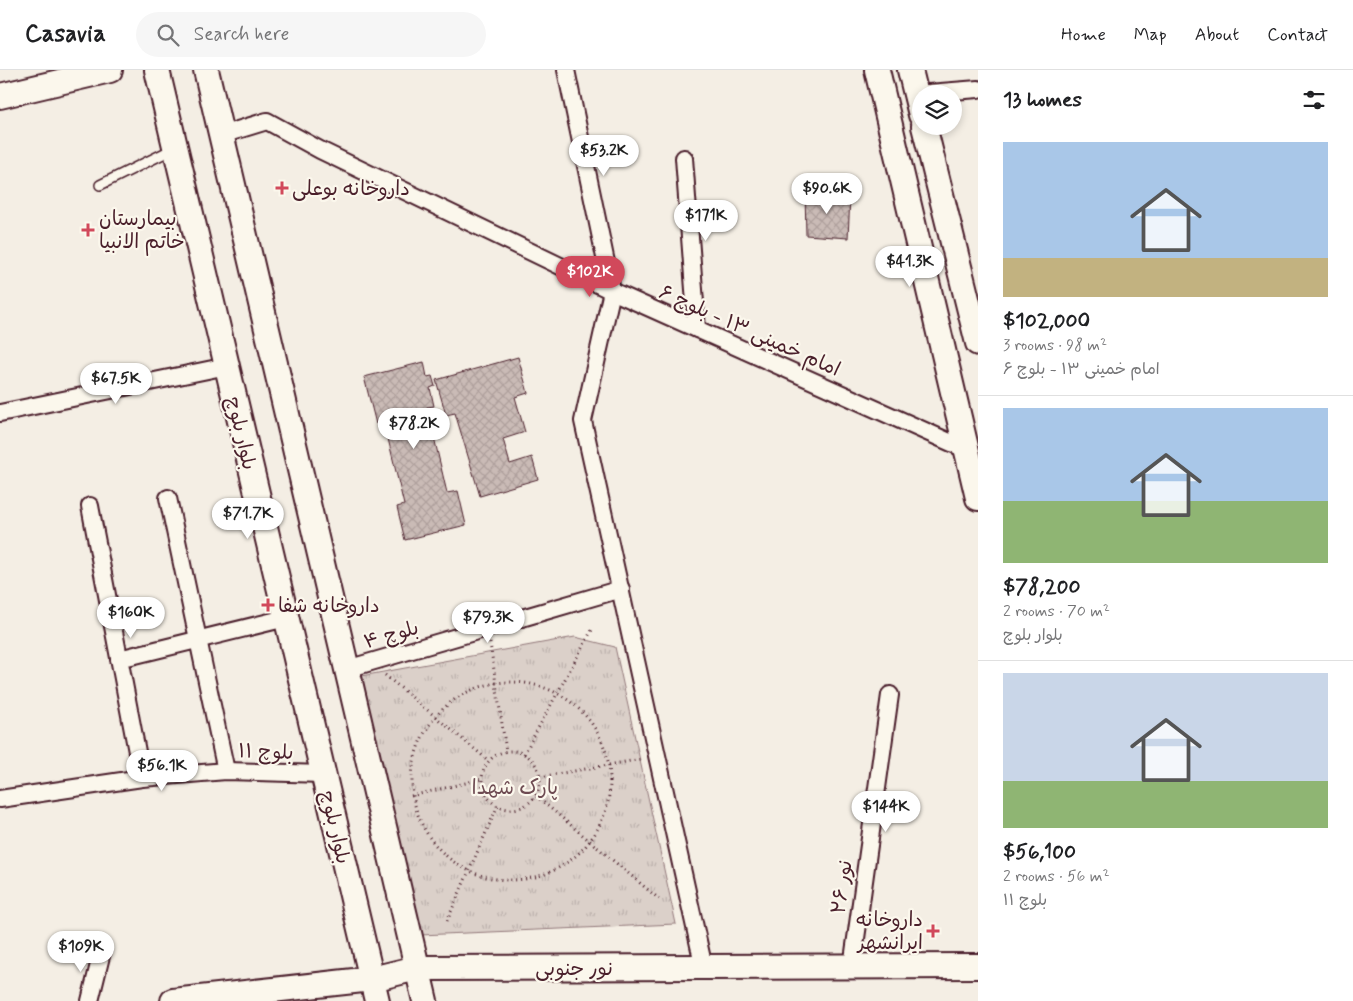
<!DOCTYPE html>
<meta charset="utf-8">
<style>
body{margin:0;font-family:Mynerve,"Playpen Sans Arabic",sans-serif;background:#f6f6f6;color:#202124;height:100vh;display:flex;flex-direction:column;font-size:19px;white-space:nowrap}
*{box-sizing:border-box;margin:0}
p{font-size:16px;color:#757577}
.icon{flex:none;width:28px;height:28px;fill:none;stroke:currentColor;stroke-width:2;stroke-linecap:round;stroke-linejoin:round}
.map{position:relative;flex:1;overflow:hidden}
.drawer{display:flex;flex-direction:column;background:#fff;width:375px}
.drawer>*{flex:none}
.tools{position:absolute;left:912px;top:15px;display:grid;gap:10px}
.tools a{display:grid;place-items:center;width:50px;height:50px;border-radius:50%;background:#fff;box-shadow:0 2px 8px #0003;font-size:25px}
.price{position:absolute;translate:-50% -42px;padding:0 11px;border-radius:18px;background:#fff;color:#222;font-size:16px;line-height:32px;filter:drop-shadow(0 1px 2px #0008)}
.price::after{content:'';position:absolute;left:50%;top:30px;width:15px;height:11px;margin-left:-8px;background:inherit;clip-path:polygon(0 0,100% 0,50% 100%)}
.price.on{background:#d1495b;color:#fff}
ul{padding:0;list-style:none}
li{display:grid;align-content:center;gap:10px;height:265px;padding:0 25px}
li+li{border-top:1px solid #e0e0e0}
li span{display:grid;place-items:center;height:155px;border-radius:0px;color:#555}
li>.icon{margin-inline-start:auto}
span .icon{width:90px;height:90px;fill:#fffc;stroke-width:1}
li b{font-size:21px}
h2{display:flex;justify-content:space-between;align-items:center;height:60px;padding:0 25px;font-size:21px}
header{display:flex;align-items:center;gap:30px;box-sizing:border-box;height:70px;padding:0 25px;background:#fff;border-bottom:1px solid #e0e0e0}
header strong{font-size:24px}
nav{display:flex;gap:28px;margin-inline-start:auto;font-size:18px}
.search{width:350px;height:45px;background:#f6f6f6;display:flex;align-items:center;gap:12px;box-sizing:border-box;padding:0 18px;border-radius:28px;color:#757577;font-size:19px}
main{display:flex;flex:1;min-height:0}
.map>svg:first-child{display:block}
.grass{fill:url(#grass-tufts);stroke:#92787a}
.building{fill:url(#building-cross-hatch);stroke:#4a1f2b}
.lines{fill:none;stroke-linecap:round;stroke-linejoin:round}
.lane-casing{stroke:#4a1f2b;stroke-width:12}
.street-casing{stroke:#4a1f2b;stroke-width:20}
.secondary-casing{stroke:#4a1f2b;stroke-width:28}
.path{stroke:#4a1f2b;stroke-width:3;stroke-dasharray:1 4;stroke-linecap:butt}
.lane{stroke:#fbf7ec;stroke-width:9}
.street{stroke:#fbf7ec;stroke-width:16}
.secondary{stroke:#fbf7ec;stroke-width:24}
.poi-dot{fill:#d1495b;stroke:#fbf7ec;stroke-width:2}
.labels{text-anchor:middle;stroke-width:4.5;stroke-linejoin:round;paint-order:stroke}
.poi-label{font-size:20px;fill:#4a1f2b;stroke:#fbf7ec;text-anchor:start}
.street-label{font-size:20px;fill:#4a1f2b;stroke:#fbf7ec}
.park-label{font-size:20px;fill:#6e4b52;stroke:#fbf7ec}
</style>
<header>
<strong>Casavia</strong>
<div class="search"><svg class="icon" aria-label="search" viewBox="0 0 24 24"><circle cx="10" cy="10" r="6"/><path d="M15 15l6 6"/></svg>Search here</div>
<nav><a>Home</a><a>Map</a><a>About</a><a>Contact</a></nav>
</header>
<main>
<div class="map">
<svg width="978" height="931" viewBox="0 0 978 931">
<defs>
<pattern id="grass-tufts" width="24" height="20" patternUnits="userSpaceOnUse" patternTransform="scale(1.25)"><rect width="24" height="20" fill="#dbd0c9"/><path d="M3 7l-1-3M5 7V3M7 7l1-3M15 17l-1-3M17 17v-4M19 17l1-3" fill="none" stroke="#bdb2ad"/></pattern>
<pattern id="building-cross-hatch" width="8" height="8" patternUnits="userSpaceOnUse" patternTransform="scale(1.25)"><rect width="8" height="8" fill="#cabbb6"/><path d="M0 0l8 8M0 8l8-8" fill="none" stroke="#afa09d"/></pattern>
</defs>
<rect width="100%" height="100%" fill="#f4eee4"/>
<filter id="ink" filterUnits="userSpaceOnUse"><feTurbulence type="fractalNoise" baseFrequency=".02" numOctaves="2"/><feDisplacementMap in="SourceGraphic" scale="10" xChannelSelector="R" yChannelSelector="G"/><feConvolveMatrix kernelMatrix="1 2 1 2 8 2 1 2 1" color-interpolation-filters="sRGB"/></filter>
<g filter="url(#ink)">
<polygon class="grass" points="575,567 615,577 676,854 420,865 356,607"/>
<g class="building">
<polygon points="805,122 850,127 848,168 806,165"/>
<polygon points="518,287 528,323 515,327 525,362 503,369 510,394 532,387 538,409 480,426 455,343 446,345 436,310"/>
<polygon points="424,292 427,307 432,306 435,316 430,318 434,336 427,337 447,423 458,421 466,455 405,470 397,437 404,435 384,352 376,354 364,307"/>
</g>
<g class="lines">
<g class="lane-casing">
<polyline id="lane" points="100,115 175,78"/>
</g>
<g class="street-casing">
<g id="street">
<polyline points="566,0 612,221 583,351 704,898"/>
<polyline points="916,24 978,19"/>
<polyline points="221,65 267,51 320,80 612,221 965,379"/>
<polyline points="684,88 697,259"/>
<polyline points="0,343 227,296"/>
<polyline points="168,428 226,701"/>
<polyline points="90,436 142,708"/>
<polyline points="119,589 286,548"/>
<polyline points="347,599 621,519"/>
<polyline points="0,729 142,708 226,701 323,704"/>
<polyline points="852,897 890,625"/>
<polyline points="90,931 102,882"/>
</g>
</g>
<g class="secondary-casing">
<g id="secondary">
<polyline points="157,0 377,931"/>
<polyline points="206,0 425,931"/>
<polyline points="877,0 978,428"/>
<polyline points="910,0 921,45"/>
<polyline points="0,26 110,0"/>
<polyline points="924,56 978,273"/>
<polyline points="173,931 372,909 417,898 978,896"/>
</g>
</g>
<g class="path">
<polyline points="490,573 506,681"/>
<polyline points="385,605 489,691"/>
<circle cx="511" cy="711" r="99"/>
<circle cx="511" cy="710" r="29"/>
<polyline points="524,684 593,558"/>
<polyline points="540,707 642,689"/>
<polyline points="411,726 482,709"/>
<polyline points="536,726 659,829"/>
<polyline points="447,851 498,735"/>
</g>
<use href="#lane" class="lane"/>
<use href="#street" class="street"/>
<use href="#secondary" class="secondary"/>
</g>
</g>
<g class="poi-dot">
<path d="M279.5 110.5h5v5h5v5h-5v5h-5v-5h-5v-5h5z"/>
<path d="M85.5 152.5h5v5h5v5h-5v5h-5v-5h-5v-5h5z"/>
<path d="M265.5 527.5h5v5h5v5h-5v5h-5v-5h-5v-5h5z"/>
<path d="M930.5 853.5h5v5h5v5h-5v5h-5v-5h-5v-5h5z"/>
</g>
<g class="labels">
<g class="poi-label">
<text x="292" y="125">داروخانه بوعلی</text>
<text x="99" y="155">بیمارستان<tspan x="99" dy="23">خاتم الانبیا</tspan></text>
<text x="278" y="542">داروخانه شفا</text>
<text x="923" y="856" text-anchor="end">داروخانه<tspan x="923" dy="23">ایرانشهر</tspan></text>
</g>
<g class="street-label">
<text transform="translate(750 260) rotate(24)" y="7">امام خمینی ۱۳ - بلوچ ۶</text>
<text transform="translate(242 363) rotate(77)" y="7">بلوار بلوچ</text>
<text transform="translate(391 564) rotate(-16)" y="7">بلوچ ۴</text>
<text transform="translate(266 681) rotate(2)" y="7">بلوچ ۱۱</text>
<text transform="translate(336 757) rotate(77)" y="7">بلوار بلوچ</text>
<text transform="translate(841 817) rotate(-82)" y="7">نور ۲۶</text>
<text x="574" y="905">نور جنوبی</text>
</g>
<g class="park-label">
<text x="515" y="724">پارک شهدا</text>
</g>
</g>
</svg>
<div class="tools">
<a><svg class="icon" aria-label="layers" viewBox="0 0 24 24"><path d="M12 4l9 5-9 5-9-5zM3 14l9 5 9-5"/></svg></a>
</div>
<b class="price" style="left:604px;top:107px">$53.2K</b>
<b class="price" style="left:827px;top:145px">$90.6K</b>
<b class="price" style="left:706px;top:172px">$171K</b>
<b class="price" style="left:910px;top:218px">$41.3K</b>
<b class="price on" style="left:590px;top:228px">$102K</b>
<b class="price" style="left:116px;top:335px">$67.5K</b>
<b class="price" style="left:414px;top:380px">$78.2K</b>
<b class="price" style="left:248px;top:470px">$71.7K</b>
<b class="price" style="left:131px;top:569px">$160K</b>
<b class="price" style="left:488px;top:574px">$79.3K</b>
<b class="price" style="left:162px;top:722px">$56.1K</b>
<b class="price" style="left:886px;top:763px">$144K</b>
<b class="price" style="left:81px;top:903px">$109K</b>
</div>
<section class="drawer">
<h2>13 homes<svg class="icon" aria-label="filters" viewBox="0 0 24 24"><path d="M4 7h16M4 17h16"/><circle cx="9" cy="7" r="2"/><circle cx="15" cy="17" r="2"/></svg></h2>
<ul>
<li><span style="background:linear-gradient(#a9c7e8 75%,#c2b280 0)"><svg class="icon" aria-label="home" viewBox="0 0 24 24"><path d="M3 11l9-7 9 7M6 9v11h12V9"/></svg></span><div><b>$102,000</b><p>3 rooms · 98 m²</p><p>امام خمینی ۱۳ - بلوچ ۶</p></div></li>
<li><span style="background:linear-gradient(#a9c7e8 60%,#8fb573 0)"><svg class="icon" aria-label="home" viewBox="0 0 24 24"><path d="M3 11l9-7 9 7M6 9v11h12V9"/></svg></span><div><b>$78,200</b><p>2 rooms · 70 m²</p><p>بلوار بلوچ</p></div></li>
<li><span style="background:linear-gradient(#c9d6e8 70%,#8fb573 0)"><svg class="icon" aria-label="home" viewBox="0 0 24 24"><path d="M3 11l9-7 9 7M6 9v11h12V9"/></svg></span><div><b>$56,100</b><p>2 rooms · 56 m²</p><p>بلوچ ۱۱</p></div></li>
</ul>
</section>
</main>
